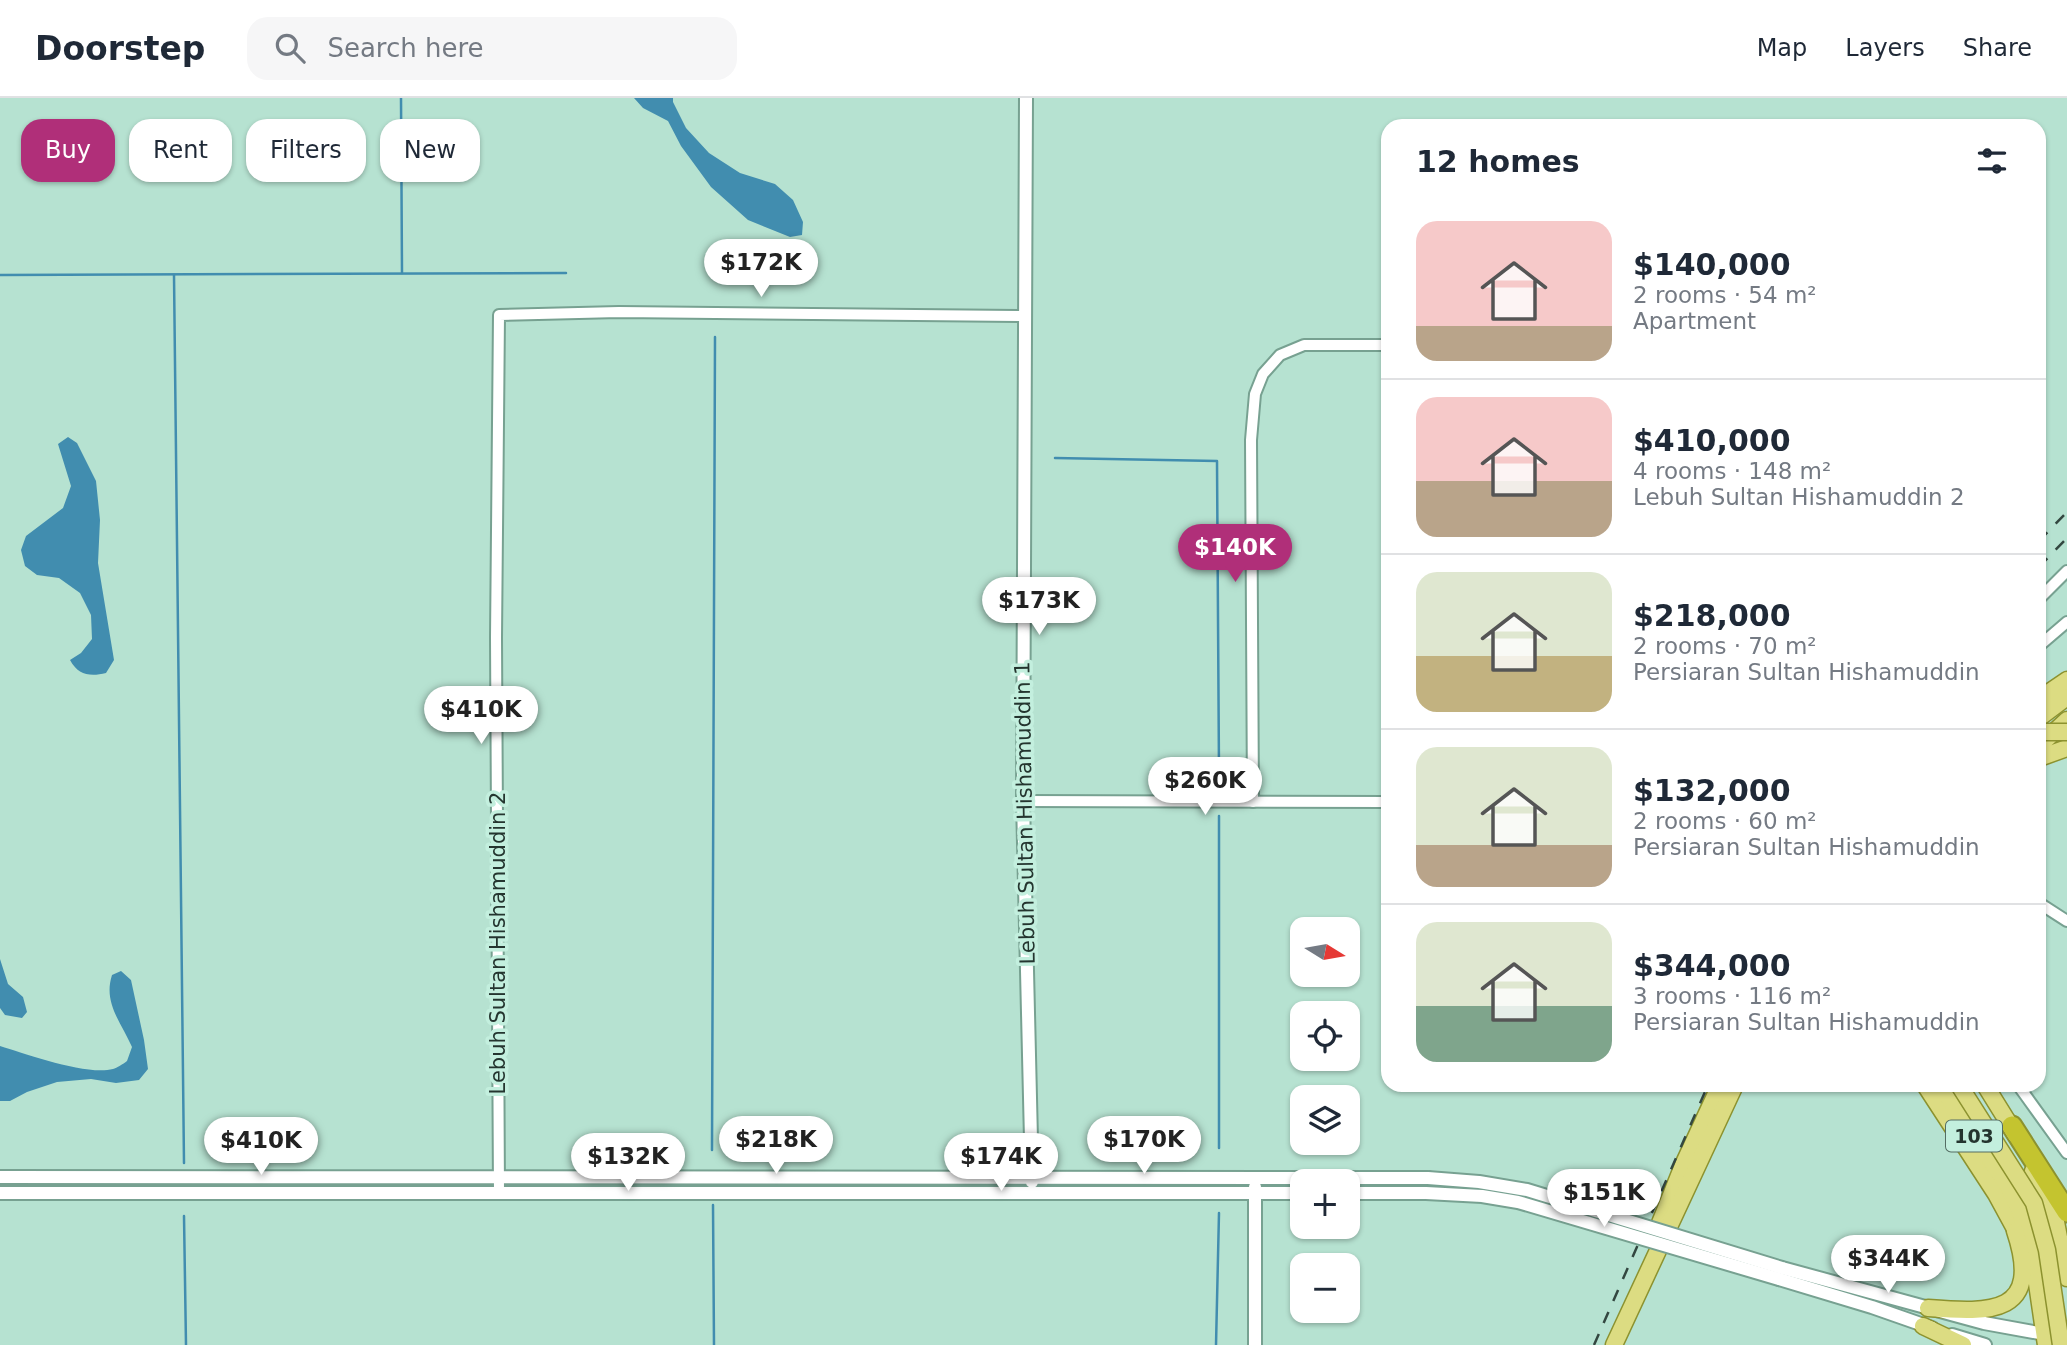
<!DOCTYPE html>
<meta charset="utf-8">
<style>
body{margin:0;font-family:"DejaVu Sans",sans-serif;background:#f6f6f7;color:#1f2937;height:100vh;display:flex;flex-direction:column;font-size:26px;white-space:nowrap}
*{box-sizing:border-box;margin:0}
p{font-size:23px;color:#747a83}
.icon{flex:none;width:38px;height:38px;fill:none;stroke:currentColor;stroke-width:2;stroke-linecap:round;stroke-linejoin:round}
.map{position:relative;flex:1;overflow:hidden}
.drawer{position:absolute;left:1381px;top:21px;width:665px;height:973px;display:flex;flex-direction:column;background:#fff;border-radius:21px;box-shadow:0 2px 5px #0004}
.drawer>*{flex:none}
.guide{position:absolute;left:21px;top:21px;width:665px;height:63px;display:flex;gap:14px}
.needle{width:46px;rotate:101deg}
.buttons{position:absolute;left:1290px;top:819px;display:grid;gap:14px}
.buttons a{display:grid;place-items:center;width:70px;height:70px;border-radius:14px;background:#fff;box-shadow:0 2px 5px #0004;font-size:35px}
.price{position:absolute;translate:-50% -60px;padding:0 16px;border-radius:24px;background:#fff;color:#222;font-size:23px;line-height:46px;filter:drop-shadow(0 2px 4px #0008)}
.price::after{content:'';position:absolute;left:50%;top:42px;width:21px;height:16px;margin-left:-10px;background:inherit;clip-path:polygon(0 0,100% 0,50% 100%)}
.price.active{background:#b02f79;color:#fff}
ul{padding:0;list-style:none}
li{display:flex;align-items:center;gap:21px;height:175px;padding:0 35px}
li+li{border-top:2px solid #e0e1e3}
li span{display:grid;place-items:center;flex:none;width:196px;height:140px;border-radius:21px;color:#555}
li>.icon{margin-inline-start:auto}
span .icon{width:84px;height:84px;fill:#fffc;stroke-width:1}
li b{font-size:30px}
h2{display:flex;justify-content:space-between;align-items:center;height:84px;padding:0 35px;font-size:30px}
.pill{padding:0 24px;border-radius:21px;background:#fff;box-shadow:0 2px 5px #0004;font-size:24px;line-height:63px}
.pill.active{background:#b02f79;color:#fff}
header{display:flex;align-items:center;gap:42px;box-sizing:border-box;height:98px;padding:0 35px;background:#fff;border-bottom:2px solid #e0e1e3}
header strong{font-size:33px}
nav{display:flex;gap:38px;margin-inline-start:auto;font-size:24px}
.search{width:490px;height:63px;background:#f6f6f7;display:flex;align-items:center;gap:18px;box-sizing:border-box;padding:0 24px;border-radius:21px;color:#747a83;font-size:26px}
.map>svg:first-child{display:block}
.water{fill:#418daf}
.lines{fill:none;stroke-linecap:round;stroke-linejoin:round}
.stream{stroke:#418daf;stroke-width:2.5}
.minor-casing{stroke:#77a191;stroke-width:14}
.tertiary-casing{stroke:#77a191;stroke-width:16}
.primary-casing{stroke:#8c922f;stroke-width:19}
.motorway-casing{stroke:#8c922f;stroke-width:23}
.minor{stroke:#fff;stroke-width:10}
.tertiary{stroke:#fff;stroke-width:12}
.primary{stroke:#dcdc82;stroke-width:16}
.motorway{stroke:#c4c42f;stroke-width:19}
.rail{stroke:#334740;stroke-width:2.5;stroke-dasharray:12 12;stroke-linecap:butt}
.tertiary-bridge-casing{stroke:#77a191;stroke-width:16;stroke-linecap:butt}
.primary-bridge-casing{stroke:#8c922f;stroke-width:19;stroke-linecap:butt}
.tertiary-bridge{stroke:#fff;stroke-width:12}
.primary-bridge{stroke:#dcdc82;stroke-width:16}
.labels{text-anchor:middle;stroke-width:7;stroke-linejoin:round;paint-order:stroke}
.shield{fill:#c3efde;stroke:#546d64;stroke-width:2}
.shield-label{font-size:19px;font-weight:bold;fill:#24352f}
.street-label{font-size:21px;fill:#24352f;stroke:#c3efde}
</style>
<header>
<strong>Doorstep</strong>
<div class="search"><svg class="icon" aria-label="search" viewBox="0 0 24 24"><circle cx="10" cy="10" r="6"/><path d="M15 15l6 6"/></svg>Search here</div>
<nav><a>Map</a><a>Layers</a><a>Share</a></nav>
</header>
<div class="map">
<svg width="2067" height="1247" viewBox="0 0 2067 1247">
<rect width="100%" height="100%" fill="#b6e2d1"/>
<g class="water">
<polygon points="634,0 673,0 673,4 686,30 709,55 740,75 775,86 793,102 803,124 802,137 790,139 748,122 711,89 681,48 668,23 643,10"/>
<path d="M68 339 77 345 96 383 100 422 98 465 114 562 106 575C90 579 78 577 70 562L81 555 92 541 91 517 80 495 59 480 37 477 25 468 21 452 26 438 63 410 71 388 58 346Z"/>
<polygon points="0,861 8,886 23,899 27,914 22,920 5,917 0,910"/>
<path d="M121 873 131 882 144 942 148 971 139 982 116 985 91 981 57 984 27 994 10 1003H0V948C26 956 87 978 113 971 117 970 123 966 127 963L132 949C121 924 103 905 112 877Z"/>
</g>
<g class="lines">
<g class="stream">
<polyline points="401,0 402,175"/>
<polyline points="0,177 566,175"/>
<polyline points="174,177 184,1065"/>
<polyline points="1055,360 1217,363 1219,675"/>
<polyline points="1219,718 1219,1050"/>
<polyline points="712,1052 715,239"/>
<polyline points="713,1107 714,1247"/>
<polyline points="184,1118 186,1247"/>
<polyline points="1216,1247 1219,1115"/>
</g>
<g class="minor-casing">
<g id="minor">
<polyline points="2039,501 2067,473"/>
<polyline points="2039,548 2067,524"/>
<polyline points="1023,703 1388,704"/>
<polyline points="1253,704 1251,342 1255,296 1263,276 1280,257 1304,247 1388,247"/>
<polyline points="2039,805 2067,823"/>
<polyline points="2018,987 2067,1055"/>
<polyline points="499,1095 496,540 499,217 619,214 1024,218"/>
</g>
</g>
<g class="tertiary-casing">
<g id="tertiary">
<polyline points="1026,0 1023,703 1032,1084"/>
<polyline points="0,1079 1428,1080"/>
<polyline points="0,1095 1302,1095"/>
<polyline points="1348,1095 1426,1095"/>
<polyline points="1782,1170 1984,1225 2050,1237"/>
<polyline points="1779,1181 1872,1209 1932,1230"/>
<polyline points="1952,1237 1985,1247"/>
<polyline points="1255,1247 1255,1089"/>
</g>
</g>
<g class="primary-casing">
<g id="primary">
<polyline points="2039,601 2067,582"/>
<polyline points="2039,620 2067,599"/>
<polyline points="2039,648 2067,622"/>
<polyline points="2039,660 2067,650"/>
<polyline points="1925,987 1996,1096 2021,1142"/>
<polyline points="1940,987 2008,1088 2019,1111 2033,1158 2046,1247"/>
<polyline points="1985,987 2016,1037"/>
<polyline points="2033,1073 2056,1124 2067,1180"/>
<polyline points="1658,1130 1684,1065 1720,987"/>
<path d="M1928 1210C1991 1215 2043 1217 2015 1133"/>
<polyline points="1923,1228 1963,1247"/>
<polyline points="1614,1247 1735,987"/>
</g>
</g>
<g class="motorway-casing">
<polyline id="motorway" points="2012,1028 2067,1114"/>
</g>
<use href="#minor" class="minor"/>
<use href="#tertiary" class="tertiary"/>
<use href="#primary" class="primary"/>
<use href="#motorway" class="motorway"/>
<g class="rail">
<polyline points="2039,443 2067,414"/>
<polyline points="2039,469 2067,440"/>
<polyline points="1594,1247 1708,987"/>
</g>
<g class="tertiary-bridge-casing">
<g id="tertiary-bridge">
<polyline points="1428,1080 1479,1084 1527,1092 1782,1170"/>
<polyline points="1426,1095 1482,1098 1518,1104 1779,1181"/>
</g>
</g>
<g class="primary-bridge-casing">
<g id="primary-bridge">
<polyline points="2039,634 2067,634"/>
<polyline points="1959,987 2034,1105 2047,1152 2061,1247"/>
</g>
</g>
<use href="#tertiary-bridge" class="tertiary-bridge"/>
<use href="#primary-bridge" class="primary-bridge"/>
</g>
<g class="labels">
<rect class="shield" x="1946" y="1022.5" width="56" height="31" rx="5"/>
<g class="shield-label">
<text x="1974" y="1045">103</text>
</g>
<g class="street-label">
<text transform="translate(1025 715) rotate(-91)" y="7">Lebuh Sultan Hishamuddin 1</text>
<text transform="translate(498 845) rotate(-90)" y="7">Lebuh Sultan Hishamuddin 2</text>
</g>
</g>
</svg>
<div class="buttons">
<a><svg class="needle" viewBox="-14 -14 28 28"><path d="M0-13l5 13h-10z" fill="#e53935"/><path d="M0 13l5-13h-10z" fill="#747a83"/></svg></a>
<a><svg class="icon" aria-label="locate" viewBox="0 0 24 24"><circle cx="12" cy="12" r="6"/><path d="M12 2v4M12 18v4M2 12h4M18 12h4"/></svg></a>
<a><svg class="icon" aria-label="layers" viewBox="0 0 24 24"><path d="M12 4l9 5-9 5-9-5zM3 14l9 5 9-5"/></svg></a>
<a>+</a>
<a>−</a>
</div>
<b class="price" style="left:761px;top:201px">$172K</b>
<b class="price active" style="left:1235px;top:486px">$140K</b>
<b class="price" style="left:1039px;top:539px">$173K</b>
<b class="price" style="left:481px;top:648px">$410K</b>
<b class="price" style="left:1205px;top:719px">$260K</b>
<b class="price" style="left:776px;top:1078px">$218K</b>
<b class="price" style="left:1144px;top:1078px">$170K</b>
<b class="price" style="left:261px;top:1079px">$410K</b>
<b class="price" style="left:628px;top:1095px">$132K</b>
<b class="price" style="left:1001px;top:1095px">$174K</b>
<b class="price" style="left:1604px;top:1131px">$151K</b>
<b class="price" style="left:1888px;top:1197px">$344K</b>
<div class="guide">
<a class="pill active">Buy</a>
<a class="pill">Rent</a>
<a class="pill">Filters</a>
<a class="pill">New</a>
</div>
<section class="drawer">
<h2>12 homes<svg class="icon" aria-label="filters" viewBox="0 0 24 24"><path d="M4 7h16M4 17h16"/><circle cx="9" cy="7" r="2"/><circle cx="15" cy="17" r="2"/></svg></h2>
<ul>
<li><span style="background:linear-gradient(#f6c9c9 75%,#b9a48a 0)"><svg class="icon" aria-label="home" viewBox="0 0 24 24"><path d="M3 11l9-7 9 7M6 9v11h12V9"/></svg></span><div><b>$140,000</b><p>2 rooms · 54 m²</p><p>Apartment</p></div></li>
<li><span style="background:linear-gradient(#f6c9c9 60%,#b9a48a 0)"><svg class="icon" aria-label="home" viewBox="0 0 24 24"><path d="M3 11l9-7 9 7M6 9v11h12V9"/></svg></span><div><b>$410,000</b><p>4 rooms · 148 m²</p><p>Lebuh Sultan Hishamuddin 2</p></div></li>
<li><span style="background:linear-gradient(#dfe7d0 60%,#c2b280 0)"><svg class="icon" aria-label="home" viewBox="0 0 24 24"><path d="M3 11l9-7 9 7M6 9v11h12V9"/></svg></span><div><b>$218,000</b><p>2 rooms · 70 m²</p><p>Persiaran Sultan Hishamuddin</p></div></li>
<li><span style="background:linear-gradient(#dfe7d0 70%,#b9a48a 0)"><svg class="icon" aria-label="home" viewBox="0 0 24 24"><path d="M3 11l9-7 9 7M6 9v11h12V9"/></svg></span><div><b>$132,000</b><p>2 rooms · 60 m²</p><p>Persiaran Sultan Hishamuddin</p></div></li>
<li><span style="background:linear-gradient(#dfe7d0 60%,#7fa58c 0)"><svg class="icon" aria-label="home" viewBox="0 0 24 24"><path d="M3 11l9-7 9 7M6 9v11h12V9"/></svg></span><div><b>$344,000</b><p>3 rooms · 116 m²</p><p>Persiaran Sultan Hishamuddin</p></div></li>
</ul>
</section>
</div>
